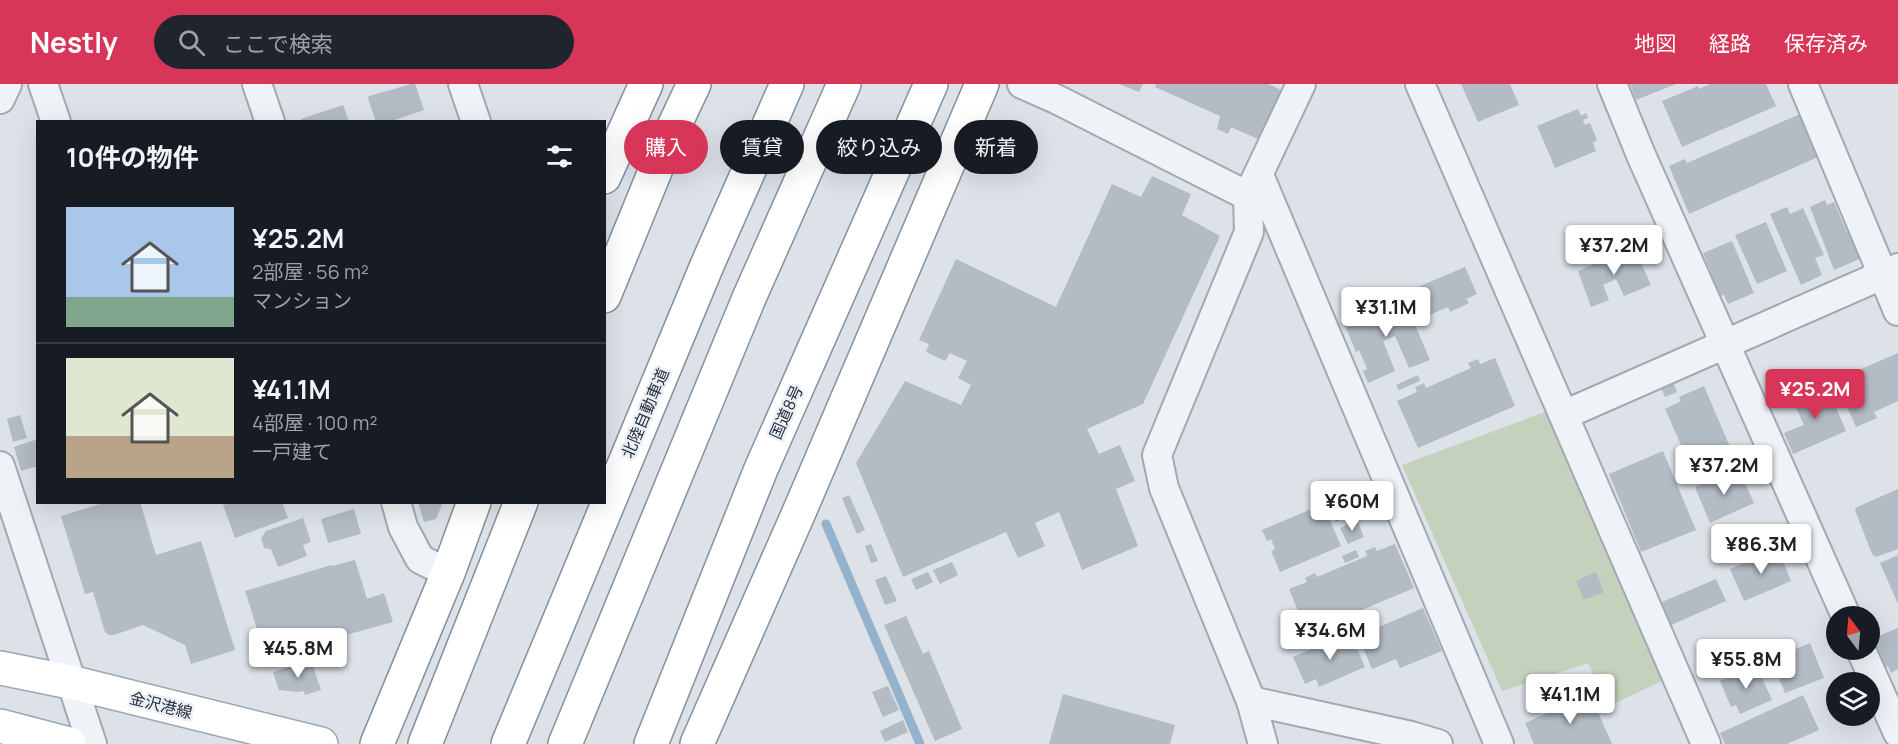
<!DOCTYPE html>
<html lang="ja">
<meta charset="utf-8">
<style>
body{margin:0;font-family:Manrope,"Noto Sans JP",sans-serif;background:#20242c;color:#f1f3f6;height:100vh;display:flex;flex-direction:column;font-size:22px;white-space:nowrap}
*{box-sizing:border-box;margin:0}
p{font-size:20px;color:#9ea1a6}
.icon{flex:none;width:33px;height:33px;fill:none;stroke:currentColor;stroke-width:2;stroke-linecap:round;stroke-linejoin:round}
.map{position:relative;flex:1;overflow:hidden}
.details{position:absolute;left:36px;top:36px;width:570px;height:384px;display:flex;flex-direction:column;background:#171b24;border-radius:0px;box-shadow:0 6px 24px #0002}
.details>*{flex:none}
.guide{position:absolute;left:624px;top:36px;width:570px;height:54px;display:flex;gap:12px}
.needle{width:39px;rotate:344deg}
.controls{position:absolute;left:1826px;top:522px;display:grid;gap:12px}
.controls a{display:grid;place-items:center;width:54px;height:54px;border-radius:50%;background:#171b24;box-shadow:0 6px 24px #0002;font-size:30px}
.price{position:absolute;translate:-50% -51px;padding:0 14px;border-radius:6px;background:#fff;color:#222;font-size:20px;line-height:39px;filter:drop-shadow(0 2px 3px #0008)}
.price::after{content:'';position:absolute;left:50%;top:36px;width:18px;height:14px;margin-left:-9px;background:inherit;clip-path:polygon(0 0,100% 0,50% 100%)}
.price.on{background:#d83658;color:#fff}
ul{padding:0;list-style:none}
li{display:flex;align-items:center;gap:18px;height:150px;padding:0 30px}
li+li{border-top:2px solid #363941}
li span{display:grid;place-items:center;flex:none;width:168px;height:120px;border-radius:0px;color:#555}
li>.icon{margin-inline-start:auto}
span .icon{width:72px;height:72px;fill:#fffc;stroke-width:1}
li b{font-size:26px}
h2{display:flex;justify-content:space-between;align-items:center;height:72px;padding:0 30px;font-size:26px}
.tag{padding:0 21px;border-radius:27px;background:#171b24;box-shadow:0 6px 24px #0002;font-size:21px;line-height:54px}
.tag.on{background:#d83658;color:#fff}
header{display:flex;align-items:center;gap:36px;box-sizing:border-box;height:84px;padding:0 30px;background:#d83658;color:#fff}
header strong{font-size:28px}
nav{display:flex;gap:33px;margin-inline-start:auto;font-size:21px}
.search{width:420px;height:54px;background:#20242c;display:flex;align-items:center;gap:15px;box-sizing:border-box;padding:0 21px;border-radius:33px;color:#9ea1a6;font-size:22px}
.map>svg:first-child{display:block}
.green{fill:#c4d2bd}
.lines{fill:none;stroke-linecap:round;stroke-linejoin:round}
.stream{stroke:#94b2cb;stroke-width:9}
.building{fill:#b3bbc5}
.street-casing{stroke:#a1a9b2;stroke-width:32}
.primary-casing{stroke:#9ba7b4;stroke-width:36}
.highway-casing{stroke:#83909f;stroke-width:36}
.street{stroke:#eff2f6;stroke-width:28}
.primary{stroke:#fff;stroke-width:33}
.highway{stroke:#fff;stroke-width:33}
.labels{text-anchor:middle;stroke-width:5;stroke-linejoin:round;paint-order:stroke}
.street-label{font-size:16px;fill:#25303f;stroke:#ecf0f5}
</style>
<header>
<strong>Nestly</strong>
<div class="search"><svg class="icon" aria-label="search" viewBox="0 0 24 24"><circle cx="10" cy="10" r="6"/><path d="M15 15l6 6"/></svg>ここで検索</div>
<nav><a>地図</a><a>経路</a><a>保存済み</a></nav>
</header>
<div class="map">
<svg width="1898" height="660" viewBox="0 0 1898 660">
<rect width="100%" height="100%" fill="#dce2e8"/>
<polygon class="green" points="1550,326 1662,597 1609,622 1588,579 1502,607 1402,381"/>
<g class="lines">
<polyline class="stream" points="826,440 920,660"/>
</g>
<g class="building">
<polygon points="411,0 415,0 424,26 389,38 376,38 368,14 369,12"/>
<polygon points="1119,0 1143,0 1139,8"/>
<polygon points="1156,0 1268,0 1284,7 1262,57 1231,43 1228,50 1217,45 1220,32 1155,3"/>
<polygon points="1461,0 1510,0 1519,21 1478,38"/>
<polygon points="1630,0 1676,0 1636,16"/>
<polygon points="1710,0 1766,0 1776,22 1682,63 1662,17 1698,2 1699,5"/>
<polygon points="343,21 349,38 302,38 301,35"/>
<polygon points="1578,25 1581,32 1586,29 1588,34 1583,36 1585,41 1590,39 1597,56 1593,59 1596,67 1555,84 1537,42"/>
<polygon points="1800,30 1818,73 1689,130 1669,82 1685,75 1687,79"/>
<polygon points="1152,92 1191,110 1182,131 1220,152 1143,320 1087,345 1099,370 1120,361 1135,397 1116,405 1138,462 1082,486 1059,428 1035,439 1045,462 1018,474 1006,448 903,493 856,379 905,297 961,321 971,301 958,294 967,277 950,269 945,277 926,268 929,260 919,256 956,175 1056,223 1112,100 1141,113"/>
<polygon points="1825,116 1827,121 1834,118 1847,148 1850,146 1862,174 1834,186 1810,123"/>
<polygon points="1787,123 1790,130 1803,124 1824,171 1815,174 1822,191 1801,201 1770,130"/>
<polygon points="1766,138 1787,187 1757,200 1735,151"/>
<polygon points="1732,157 1754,209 1728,220 1724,211 1720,212 1703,169"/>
<polygon points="1634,163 1651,201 1624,212 1616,195 1603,201 1609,216 1591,223 1578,187"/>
<polygon points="1465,183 1477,210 1466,215 1469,219 1450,228 1448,223 1418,236 1406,208"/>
<polygon points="1402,210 1430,276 1409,284 1395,252 1383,257 1395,287 1368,299 1363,287 1367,285 1359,266 1356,268 1343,237 1372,224 1375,229 1385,225 1383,219"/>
<polygon points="1898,269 1898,317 1874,328 1877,334 1856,343 1835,296"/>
<polygon points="1495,274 1515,322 1418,364 1397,317 1417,308 1415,303 1424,299 1426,304 1471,284 1468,279 1478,275 1480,280"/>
<polygon points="1418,291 1420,297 1399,306 1396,301"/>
<polygon points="1673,298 1677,308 1665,313 1661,304"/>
<polygon points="1826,300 1846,347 1793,370 1784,349 1804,341 1792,314"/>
<polygon points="1704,302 1733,370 1693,388 1665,325 1681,317 1679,313"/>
<polygon points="20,331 27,354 13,358 7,335"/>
<polygon points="38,355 38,382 21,387 14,363"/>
<polygon points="1663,367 1696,446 1641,468 1609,390"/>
<polygon points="1734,386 1738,397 1743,395 1754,419 1710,439 1695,403"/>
<polygon points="1898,405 1898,465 1876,473 1872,470 1855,426 1857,423"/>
<polygon points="1346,408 1355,430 1336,438 1327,417"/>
<polygon points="849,411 865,446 857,450 842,414"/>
<polygon points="107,418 140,418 156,471 201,457 235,566 191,580 185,561 143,541 114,551 109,551 105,548 93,508 85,510 61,432"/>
<polygon points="229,418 282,418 288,434 235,454 223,421"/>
<polygon points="418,418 443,418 436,435 424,438"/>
<polygon points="1323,420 1341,462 1280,488 1271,467 1275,465 1271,455 1267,457 1262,446"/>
<polygon points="354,425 361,450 328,459 321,435"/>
<polygon points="303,434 311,458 303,461 307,472 278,483 271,465 264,464 261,454 266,447"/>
<polygon points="1357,436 1364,453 1348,460 1340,444"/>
<polygon points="871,460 878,477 871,479 865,462"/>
<polygon points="1395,460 1414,504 1307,549 1289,505 1307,498 1305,494 1315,489 1317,493 1367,472 1365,467 1375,463 1377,467"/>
<polygon points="1778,465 1791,497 1744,517 1730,485"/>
<polygon points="1356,466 1359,473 1345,479 1342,472"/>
<polygon points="1898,471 1898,520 1880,479"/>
<polygon points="355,476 367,515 384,509 393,538 266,573 245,507 331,481 332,482"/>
<polygon points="952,478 958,491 940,500 933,486"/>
<polygon points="928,488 933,498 916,506 911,495"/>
<polygon points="1596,488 1604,508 1584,516 1576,497"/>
<polygon points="886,492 897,517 885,521 875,496"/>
<polygon points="1716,495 1726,517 1671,541 1662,518"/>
<polygon points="1423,524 1442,567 1400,584 1396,575 1372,585 1358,552"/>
<polygon points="906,532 923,570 929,567 962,645 935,657 884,541"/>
<polygon points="1898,544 1898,585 1891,589 1888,582 1882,585 1872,563 1879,561 1876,553"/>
<polygon points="1350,548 1365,583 1319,603 1316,595 1305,600 1293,573"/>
<polygon points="1810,559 1824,594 1785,609 1771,575"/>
<polygon points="311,576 321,606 305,611 304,607 299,608 279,606 273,588"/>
<polygon points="1756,581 1772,616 1740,630 1736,621 1731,623 1720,597"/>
<polygon points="888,602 899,626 883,633 872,608"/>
<polygon points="1063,610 1175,641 1170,660 1049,660"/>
<polygon points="1590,610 1612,660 1534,660 1525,639"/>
<polygon points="1803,611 1819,646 1787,660 1725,660 1720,649"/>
<polygon points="903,636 908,648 885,658 880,647"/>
</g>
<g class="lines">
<g class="street-casing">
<g id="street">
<polyline points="43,0 56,38"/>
<polyline points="257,0 270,38"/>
<polyline points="463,0 476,38"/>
<polyline points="1022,0 1056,15 1248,112"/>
<polyline points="1420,0 1706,660"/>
<polyline points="1612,0 1641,71 1846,532"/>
<polyline points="1803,0 1898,227"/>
<polyline points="0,15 7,0"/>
<polyline points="1259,91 1499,660"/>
<polyline points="1564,331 1898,184"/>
<polyline points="0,382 92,660"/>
<polyline points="396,418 403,443 420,475 448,489"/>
<polyline points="1861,566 1898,649"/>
<polyline points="1251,617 1411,652 1438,660"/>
<polyline points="1263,660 1251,617 1164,404 1157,371 1249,148 1248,112 1301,0"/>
</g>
</g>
<g class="primary-casing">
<g id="primary">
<polyline points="0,584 70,598 321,660"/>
<polyline points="0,642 69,660"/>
</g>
</g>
<g class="highway-casing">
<g id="highway">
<polyline points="604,93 646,0"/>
<polyline points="604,212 669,53 694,0"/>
<polyline points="377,660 448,489 474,418"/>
<polyline points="425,660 521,418"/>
<polyline points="508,660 708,179 787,0"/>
<polyline points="565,660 749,214 844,0"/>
<polyline points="651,660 761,385 931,0"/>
<polyline points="697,660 800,426 982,0"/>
</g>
</g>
<use href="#street" class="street"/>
<use href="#primary" class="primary"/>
<use href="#highway" class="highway"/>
</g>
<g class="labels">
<g class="street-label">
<text transform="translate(786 328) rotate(-66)" y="6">国道8号</text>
<text transform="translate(645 329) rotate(-67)" y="6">北陸自動車道</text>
<text transform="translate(161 621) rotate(14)" y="6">金沢港線</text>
</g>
</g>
</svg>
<div class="controls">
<a><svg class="needle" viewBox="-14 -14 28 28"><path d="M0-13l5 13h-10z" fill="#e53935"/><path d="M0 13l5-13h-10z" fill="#9ea1a6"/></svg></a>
<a><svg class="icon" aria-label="layers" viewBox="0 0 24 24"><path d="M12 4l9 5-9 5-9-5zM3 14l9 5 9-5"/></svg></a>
</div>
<b class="price" style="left:1614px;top:192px">¥37.2M</b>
<b class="price" style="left:1386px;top:254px">¥31.1M</b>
<b class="price on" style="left:1815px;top:336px">¥25.2M</b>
<b class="price" style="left:1724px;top:412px">¥37.2M</b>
<b class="price" style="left:1352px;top:448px">¥60M</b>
<b class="price" style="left:1761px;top:491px">¥86.3M</b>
<b class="price" style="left:1330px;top:577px">¥34.6M</b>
<b class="price" style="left:298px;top:595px">¥45.8M</b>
<b class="price" style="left:1746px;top:606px">¥55.8M</b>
<b class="price" style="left:1570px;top:641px">¥41.1M</b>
<div class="guide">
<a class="tag on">購入</a>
<a class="tag">賃貸</a>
<a class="tag">絞り込み</a>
<a class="tag">新着</a>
</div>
<section class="details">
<h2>10件の物件<svg class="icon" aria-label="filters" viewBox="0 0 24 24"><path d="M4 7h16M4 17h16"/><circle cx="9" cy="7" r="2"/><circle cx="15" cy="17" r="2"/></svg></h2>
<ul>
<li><span style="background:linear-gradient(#a9c7e8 75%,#7fa58c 0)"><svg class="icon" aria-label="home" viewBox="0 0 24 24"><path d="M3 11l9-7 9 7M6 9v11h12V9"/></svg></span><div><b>¥25.2M</b><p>2部屋 · 56 m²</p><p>マンション</p></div></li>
<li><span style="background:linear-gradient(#dfe7d0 65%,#b9a48a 0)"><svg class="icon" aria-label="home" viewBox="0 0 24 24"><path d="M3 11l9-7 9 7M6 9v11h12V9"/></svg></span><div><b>¥41.1M</b><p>4部屋 · 100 m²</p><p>一戸建て</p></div></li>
</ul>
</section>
</div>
